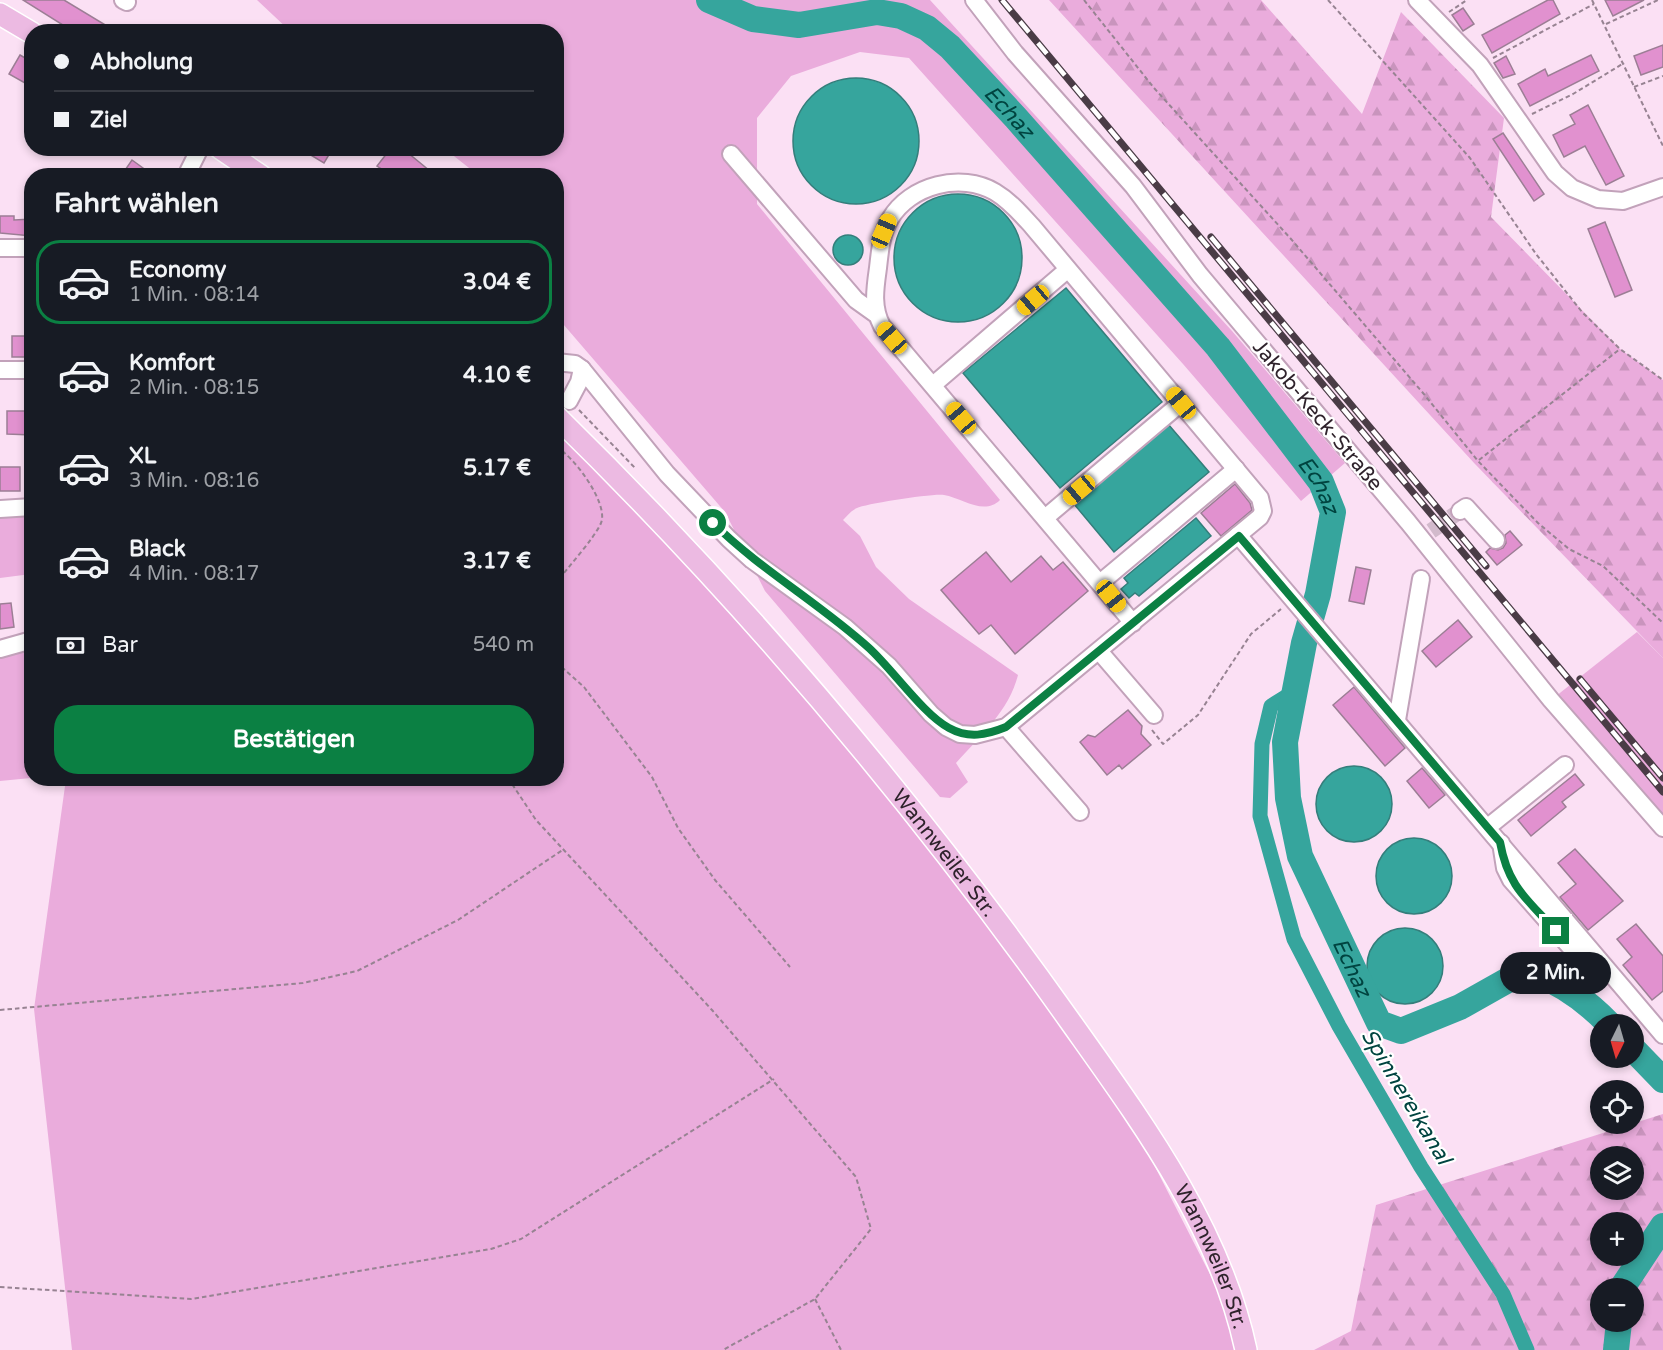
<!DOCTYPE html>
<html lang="de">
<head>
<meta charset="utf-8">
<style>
	body { margin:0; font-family:"Varela Round",sans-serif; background:#242831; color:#f1f3f6; height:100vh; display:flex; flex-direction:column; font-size:22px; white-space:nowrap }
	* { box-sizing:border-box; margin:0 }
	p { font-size:20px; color:#9ea1a6 }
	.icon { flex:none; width:33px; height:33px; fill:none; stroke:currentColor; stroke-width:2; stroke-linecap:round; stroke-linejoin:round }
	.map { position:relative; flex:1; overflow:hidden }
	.sheet { position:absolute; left:24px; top:168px; width:540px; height:618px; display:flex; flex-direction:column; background:#171b24; border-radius:24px; box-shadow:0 3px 9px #0003 }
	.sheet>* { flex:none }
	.banner { position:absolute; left:24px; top:24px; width:540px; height:132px; border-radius:24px; box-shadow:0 3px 9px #0003; display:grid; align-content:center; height:132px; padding:0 30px; background:#171b24 }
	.needle { width:39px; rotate:185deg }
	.controls { position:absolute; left:1590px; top:1014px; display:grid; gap:12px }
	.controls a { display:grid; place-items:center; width:54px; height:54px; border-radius:50%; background:#171b24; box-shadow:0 3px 9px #0003; font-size:30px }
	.end { position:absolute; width:27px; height:27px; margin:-14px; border:8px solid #0b8043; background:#fff; box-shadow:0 0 0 3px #fff }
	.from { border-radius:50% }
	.bubble { position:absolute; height:42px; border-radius:21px; background:#171b24; box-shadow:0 3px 9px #0003; font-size:20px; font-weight:800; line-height:42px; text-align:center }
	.car { position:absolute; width:18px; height:36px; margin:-18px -9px; border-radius:8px; box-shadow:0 0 4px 2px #0007; background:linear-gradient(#f5c518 24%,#345 0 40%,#f5c518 0 76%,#345 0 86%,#f5c518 0) }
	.banner b { display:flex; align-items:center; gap:21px; height:57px; font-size:22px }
	.banner b+b { border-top:2px solid #363941 }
	.banner i { width:15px; height:15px; background:#f1f3f6 }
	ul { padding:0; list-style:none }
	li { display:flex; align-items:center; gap:18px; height:84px; margin:0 12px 9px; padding:0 18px; border:3px solid transparent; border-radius:24px }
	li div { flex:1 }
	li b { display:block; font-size:22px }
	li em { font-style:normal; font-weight:800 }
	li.current { border-color:#0b8043 }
	li>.icon { width:54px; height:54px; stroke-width:1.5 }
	h2 { padding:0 30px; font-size:27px; line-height:72px }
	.pay { display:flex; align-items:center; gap:15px; height:66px; padding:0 30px; font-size:22px }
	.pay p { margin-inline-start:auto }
	.button { display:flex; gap:12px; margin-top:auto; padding:12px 30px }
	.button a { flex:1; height:69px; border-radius:24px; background:#0b8043; color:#fff; font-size:24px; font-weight:800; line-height:69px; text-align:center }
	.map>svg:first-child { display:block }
	.green { fill:#eaacdc }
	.forest { fill:url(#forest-firs); fill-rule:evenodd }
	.water { fill:#36a59d; stroke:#347e7b; stroke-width:1.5 }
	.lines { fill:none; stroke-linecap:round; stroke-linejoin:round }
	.canal { stroke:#36a59d; stroke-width:15 }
	.river { stroke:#36a59d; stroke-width:26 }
	.building { fill:#e191cf; stroke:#9c7e95; stroke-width:1.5 }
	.minor-tunnel { stroke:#d2bacc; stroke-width:16; stroke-dasharray:16 8; stroke-linecap:butt }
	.minor-casing { stroke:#c2a2ba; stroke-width:20 }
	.major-casing { stroke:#fff; stroke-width:24 }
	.path { stroke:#978392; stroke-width:2; stroke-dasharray:4.5 3; stroke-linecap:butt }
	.minor { stroke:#fff; stroke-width:16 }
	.major { stroke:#ecbae2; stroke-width:21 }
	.rail-casing { stroke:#4a3c46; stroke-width:7 }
	.rail { stroke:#fff; stroke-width:4.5; stroke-dasharray:14; stroke-linecap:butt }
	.route { stroke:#0b8043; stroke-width:8 }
	.labels { text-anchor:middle; stroke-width:4.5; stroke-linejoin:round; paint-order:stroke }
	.street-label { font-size:21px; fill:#2f232c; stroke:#fff }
	.water-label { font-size:22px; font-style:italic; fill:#004440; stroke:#fff }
</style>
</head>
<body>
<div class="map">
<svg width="1663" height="1350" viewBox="0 0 1663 1350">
	<defs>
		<pattern id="forest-firs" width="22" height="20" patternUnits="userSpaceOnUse" patternTransform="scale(1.5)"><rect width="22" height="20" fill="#eaacdc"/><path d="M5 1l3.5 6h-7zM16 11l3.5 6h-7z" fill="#c994bd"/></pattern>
	</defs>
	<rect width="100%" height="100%" fill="#fbe0f4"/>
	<g class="green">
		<path d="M257,0h673l302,331 113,132 -44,38 -118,-137 -274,-306 -49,-6 -69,24 -34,42v86l243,296c-16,16 -38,-2 -56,-5 -10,-2 -79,9 -87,13 -5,2 -10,8 -14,12l17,16 16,31 33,32 109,76c-9,36 -38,61 -62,88l12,19 -18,16 -10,-1 -175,-206 -40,-79 -168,-195 -1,-141 -78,-1 -33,-26 111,-1v-116l-266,-1z"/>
		<path d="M557,413l248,273 179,228 141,194 91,178 22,64h-1166l-38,-341 32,-230 490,-1z"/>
		<path d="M31,515v59l-31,4v-61z"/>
		<path d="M1637,632l26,26v170l-112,-128z"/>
		<path d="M31,640v138l-31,3v-132z"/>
	</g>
	<g class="forest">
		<path d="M1049,0h212l101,114 39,-102 103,106 -13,99 129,132 43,31v278l-188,-194z"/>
		<path d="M1663,1114v236h-349l37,-19 25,-126zM1600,1156h34v34h-34zM1600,1222h34v34h-34zM1600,1288h34v34h-34z"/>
	</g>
	<g class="water">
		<circle cx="856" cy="141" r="63"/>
		<circle cx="958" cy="258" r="64"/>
		<circle cx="848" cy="250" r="15"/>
		<path d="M1066,288l96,114 -102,86 -97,-115z"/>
		<path d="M1168,424l41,48 -95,80 -40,-48z"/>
		<path d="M1196,518l15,18 -72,60 -4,-3 -6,5 -8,-9 7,-6 -4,-5z"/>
		<circle cx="1354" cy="804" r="38"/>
		<circle cx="1414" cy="876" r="38"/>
		<circle cx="1405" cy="966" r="38"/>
	</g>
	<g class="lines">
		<path class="canal" d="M1295,691l-24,15 -9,38 -2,72 34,123 45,87 82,141 82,127 24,56"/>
		<g class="river">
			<path id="s1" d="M709,0l44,19 46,6 78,-13 24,4 26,12 23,19 66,71 202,229 103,135 12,30 -15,82 -14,49 -19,99 3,56 12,58 79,167 22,8 59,-24 48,-27 25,-8c30,12 54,29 76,52"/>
			<path d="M1634,1050l29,30"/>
			<path d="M1622,1288l41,-62"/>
			<path d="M1616,1350l3,-28"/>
		</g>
	</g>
	<g class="building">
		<path d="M23,0h41l53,32h-43z"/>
		<path d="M1548,0h5l7,14 -68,39 -10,-18z"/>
		<path d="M1605,0h39l-31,16z"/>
		<path d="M1463,8l11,16 -11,7 -11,-16z"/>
		<path d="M1663,45v22l-22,8 -7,-19z"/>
		<path d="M20,55l12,7v25l-23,-13z"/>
		<path d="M1591,55l8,16 -69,35 -12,-22 27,-15 3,7z"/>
		<path d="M1506,56l9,18 -12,4 -9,-15z"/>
		<path d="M1588,105l36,71 -18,9 -21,-39 -21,11 -11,-22 22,-11 -5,-9z"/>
		<path d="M1503,133l41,61 -10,7 -41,-62z"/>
		<path d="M299,148h34l-9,15z"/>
		<path d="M391,148h11l34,28h-58l5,-6 -6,-4z"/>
		<path d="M132,160l22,16h-33z"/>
		<path d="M0,216h14v4l18,-1v17l-32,-3z"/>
		<path d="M1605,222l27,68 -17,7 -27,-68z"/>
		<path d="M12,336h13l1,21h-14z"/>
		<path d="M7,411h25v24l-25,-1z"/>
		<rect x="0" y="467" width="20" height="24"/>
		<path d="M1235,484l15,19 2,7 -31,26 -20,-23z"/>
		<path d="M1510,531l12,14 -25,20 -11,-13 4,-4 8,2 5,-2 3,-5 -1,-8z"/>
		<path d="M986,552l25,30 30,-26 12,14 10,-8 25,29 -73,63 -24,-29 -12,9 -38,-44z"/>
		<path d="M1356,567l15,3 -7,34 -15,-3z"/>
		<path d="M11,603l3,24 -14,2v-25z"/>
		<path d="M1458,620l14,17 -36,30 -14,-16z"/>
		<path d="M1354,687l51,61 -20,18 -52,-61z"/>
		<path d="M1128,710l14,16 -1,8 10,11 -29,24 -3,-4 -12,10 -27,-33 8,-7 7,2z"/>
		<path d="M1422,768l23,27 -16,13 -22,-27z"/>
		<path d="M1575,774l9,11 -22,17 4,5 -35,29 -13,-16z"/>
		<path d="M1575,849l48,52 -35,29 -28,-33 16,-13 -18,-21z"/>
		<path d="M1636,924l27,32v35l-11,9 -29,-35 9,-8 -15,-18z"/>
	</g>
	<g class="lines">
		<path class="minor-tunnel" d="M1431,531l29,-20"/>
		<g class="minor-casing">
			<g id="minor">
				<path d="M123,0l4,2"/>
				<path d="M974,0l41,53 118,133 67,89 208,247 143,178 112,128"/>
				<path d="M1417,0l63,65 75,108 17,15 26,11 25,2 40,-14"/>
				<path d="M731,154l125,146 21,15"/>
				<path d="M186,176l14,-28"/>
				<path d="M0,248h32"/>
				<path d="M556,362l19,2 7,5 85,105 62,65 23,21 93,67 44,39 42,48 15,13 14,7 15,1 31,-8 254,-210 3,-6 -3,-13 -228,-272c-11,-12 -22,-25 -37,-34 -34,-20 -85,-7 -105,27 -9,15 -10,32 -12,49 -3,21 -6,39 4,58l251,297"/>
				<path d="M0,370h32"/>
				<path d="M933,385l134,-115"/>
				<path d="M569,401l10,-19 3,-13"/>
				<path d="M0,509l32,-2"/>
				<path d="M1460,511l6,-4 30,33"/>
				<path d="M1045,518l136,-115"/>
				<path d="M1238,535l425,500"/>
				<path d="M1100,583l136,-114"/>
				<path d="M0,649l32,-9"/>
				<path d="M1099,651l55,64"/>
				<path d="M1397,720l24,-141"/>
				<path d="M1006,727l74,85"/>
				<path d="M1488,827l77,-62"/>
				<path d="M1501,843l4,25 6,12 60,68 19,2"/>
			</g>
		</g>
		<g class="major-casing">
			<g id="major">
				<path d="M0,14l32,19"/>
				<path d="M220,148l41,28"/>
				<path id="s2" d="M556,416c189,185 361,389 514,605 71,100 150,206 176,329"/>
			</g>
		</g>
		<g class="path">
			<path d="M1084,0l70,88 137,151 132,154 55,68 60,62 31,26 34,17 60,57"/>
			<path d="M1328,0l142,158 66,96 46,58 38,37 43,31"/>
			<path d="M1592,0l71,146"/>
			<path d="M1449,12l18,-12"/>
			<path d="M1606,24l52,-24"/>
			<path d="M1493,58l101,-54"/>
			<path d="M1634,87l29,-11"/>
			<path d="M1532,114l41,-20 51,-31"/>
			<path d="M579,410l57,59"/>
			<path d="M556,447c18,9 53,57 45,76 -7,16 -33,44 -45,60"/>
			<path d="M1479,460l141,-111"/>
			<path d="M556,662l28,25 68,90 26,51 37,52 75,87"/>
			<path d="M1152,730l11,14 35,-29 53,-81 30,-25"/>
			<path d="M508,778l28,42 176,190 144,167 15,52 -56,70 -92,51"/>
			<path d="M0,1010l303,-27 54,-12 101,-51 106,-71"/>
			<path d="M0,1287l191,12 300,-50 30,-10 253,-160"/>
			<path d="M815,1299l26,51"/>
		</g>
		<use href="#minor" class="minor"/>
		<use href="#major" class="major"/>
		<g class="rail-casing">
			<g id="rail">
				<path d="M1002,0l661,792"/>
				<path d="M1211,237l275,329"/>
				<path d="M1580,679l83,99"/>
			</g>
		</g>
		<use href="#rail" class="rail"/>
	</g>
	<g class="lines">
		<path class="route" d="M713,523c48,47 106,80 156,125 24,22 55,67 80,80 20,11 37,7 57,-1l233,-191 261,306c8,45 27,57 56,89"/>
	</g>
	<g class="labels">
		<g class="street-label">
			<text transform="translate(1318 415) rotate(50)" y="7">Jakob-Keck-Straße</text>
			<text dy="7" stroke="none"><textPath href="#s2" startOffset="585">Wannweiler Str.</textPath></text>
			<text dy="7" stroke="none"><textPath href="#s2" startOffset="1071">Wannweiler Str.</textPath></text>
		</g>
		<g class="water-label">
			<text dy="8" stroke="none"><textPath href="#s1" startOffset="344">Echaz</textPath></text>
			<text dy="8" stroke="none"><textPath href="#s1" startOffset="830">Echaz</textPath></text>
			<text dy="8" stroke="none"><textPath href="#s1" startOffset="1334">Echaz</textPath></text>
			<text transform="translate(1407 1096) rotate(59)" y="8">Spinnereikanal</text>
		</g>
	</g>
</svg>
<div class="controls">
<a><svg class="needle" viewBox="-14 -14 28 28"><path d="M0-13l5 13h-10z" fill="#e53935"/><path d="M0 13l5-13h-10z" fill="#9ea1a6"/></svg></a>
<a><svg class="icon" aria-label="locate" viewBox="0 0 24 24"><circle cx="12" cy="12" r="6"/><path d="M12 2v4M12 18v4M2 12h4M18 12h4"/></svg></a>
<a><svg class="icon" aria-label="layers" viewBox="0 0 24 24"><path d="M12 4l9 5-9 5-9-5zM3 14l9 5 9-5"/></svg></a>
<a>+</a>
<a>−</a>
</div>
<i class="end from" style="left:713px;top:523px"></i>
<i class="end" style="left:1556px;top:931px"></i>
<div class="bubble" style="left:1500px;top:952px;width:111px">2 Min.</div>
<i class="car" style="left:884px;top:231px;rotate:23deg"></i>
<i class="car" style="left:1033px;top:300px;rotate:230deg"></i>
<i class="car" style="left:892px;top:338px;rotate:319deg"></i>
<i class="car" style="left:1181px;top:403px;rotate:320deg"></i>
<i class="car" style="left:961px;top:418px;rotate:320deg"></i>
<i class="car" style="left:1079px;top:490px;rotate:230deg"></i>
<i class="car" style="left:1111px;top:596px;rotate:141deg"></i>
<div class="banner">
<b><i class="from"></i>Abholung</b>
<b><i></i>Ziel</b>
</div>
<section class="sheet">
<h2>Fahrt wählen</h2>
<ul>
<li class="current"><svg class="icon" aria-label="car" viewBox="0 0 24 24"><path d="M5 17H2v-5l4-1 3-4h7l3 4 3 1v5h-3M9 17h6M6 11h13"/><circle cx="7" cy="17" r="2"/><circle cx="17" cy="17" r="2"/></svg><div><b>Economy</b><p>1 Min. · 08:14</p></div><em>3.04 €</em></li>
<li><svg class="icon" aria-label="car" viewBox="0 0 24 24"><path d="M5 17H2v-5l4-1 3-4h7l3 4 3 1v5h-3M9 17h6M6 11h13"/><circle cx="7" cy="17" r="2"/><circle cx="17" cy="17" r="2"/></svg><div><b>Komfort</b><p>2 Min. · 08:15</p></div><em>4.10 €</em></li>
<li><svg class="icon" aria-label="car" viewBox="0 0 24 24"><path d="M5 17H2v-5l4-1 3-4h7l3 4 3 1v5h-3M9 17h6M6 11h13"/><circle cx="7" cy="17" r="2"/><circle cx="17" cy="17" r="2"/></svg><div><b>XL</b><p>3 Min. · 08:16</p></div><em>5.17 €</em></li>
<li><svg class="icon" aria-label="car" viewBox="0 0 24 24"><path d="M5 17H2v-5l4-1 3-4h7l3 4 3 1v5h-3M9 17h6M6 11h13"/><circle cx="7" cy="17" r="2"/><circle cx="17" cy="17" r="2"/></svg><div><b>Black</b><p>4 Min. · 08:17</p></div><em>3.17 €</em></li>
</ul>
<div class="pay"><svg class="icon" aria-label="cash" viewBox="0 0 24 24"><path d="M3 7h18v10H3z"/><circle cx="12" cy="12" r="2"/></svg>Bar<p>540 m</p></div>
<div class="button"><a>Bestätigen</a></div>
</section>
</div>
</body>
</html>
